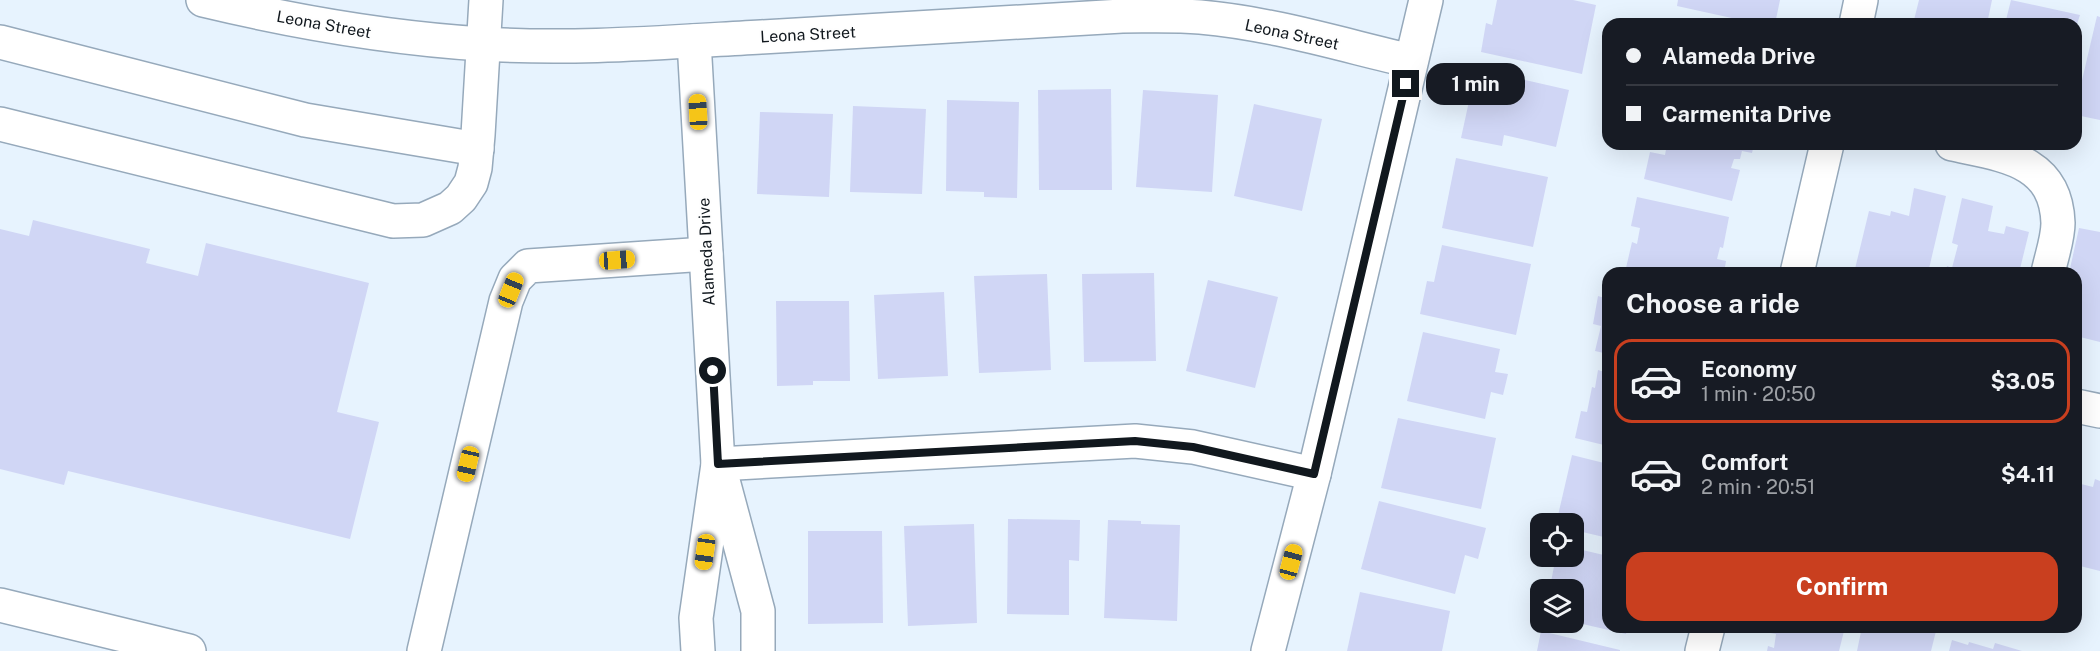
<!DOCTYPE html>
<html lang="en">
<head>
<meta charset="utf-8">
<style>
	body { margin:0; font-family:"Public Sans",sans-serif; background:#20242c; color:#f1f3f6; height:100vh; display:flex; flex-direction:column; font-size:22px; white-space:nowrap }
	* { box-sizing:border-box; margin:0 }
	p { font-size:20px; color:#9ea1a6 }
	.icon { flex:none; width:33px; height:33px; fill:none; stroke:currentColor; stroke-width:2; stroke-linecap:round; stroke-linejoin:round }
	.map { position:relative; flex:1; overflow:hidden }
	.side { position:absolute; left:1602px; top:267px; width:480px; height:366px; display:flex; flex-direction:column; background:#171b24; border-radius:18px; box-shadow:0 6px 24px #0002 }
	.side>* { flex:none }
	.hud { position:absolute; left:1602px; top:18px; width:480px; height:132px; border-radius:18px; box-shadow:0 6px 24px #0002; display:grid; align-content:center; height:132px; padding:0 24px; background:#171b24 }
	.tools { position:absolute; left:1530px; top:513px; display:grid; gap:12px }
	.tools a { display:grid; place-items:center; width:54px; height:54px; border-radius:12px; background:#171b24; box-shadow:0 6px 24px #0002; font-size:30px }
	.end { position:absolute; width:27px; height:27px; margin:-14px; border:8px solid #11181e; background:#fff; box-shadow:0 0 0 3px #fff }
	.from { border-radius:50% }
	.bubble { position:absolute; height:42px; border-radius:18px; background:#171b24; box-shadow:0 6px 24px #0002; font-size:20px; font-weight:700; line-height:42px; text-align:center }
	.car { position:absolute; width:18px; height:36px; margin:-18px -9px; border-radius:8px; box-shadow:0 0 4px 2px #0007; background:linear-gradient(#f5c518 24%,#345 0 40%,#f5c518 0 76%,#345 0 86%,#f5c518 0) }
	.hud b { display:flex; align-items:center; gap:21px; height:57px; font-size:22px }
	.hud b+b { border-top:2px solid #363941 }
	.hud i { width:15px; height:15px; background:#f1f3f6 }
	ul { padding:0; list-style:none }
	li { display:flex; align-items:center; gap:18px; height:84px; margin:0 12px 9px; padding:0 12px; border:3px solid transparent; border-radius:18px }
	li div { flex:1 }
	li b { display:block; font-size:22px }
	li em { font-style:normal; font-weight:700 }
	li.current { border-color:#c93f1f }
	li>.icon { width:54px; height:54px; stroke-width:1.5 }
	h2 { padding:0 24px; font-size:27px; line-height:72px }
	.action { display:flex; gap:12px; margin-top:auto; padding:12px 24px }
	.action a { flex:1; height:69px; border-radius:18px; background:#c93f1f; color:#fff; font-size:24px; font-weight:700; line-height:69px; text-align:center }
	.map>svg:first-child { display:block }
	.building { fill:#d0d6f5 }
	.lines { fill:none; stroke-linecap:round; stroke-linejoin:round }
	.minor-casing { stroke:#96a9bb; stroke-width:36 }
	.minor { stroke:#fff; stroke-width:33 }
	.route { stroke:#11181e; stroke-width:8 }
	.labels { text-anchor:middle; stroke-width:4.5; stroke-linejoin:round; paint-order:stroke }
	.street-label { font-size:16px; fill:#11181e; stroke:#fefefe }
</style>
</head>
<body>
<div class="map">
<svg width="2100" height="651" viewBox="0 0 2100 651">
	<rect width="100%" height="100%" fill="#e7f3fe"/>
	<g class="building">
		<path d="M1497,0h76l23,5 -14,69 -101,-22 5,-29 6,2z"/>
		<path d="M1678,0h102l-5,24h-16l-82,-18z"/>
		<path d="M1919,0h73l-5,24h-74z"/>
		<path d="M2011,0l69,15 -3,9h-72z"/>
		<path d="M2097,16l3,1v103l-24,-5v-9z"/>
		<path d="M1476,69l93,21 -13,57 -52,-12 -2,11 -41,-8z"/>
		<path d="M1111,89l1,101h-73l-1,-100z"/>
		<path d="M1143,90l75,5 -6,97 -76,-5z"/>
		<path d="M947,100l72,2 -2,96 -33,-1v-5l-38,-1z"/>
		<path d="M1254,104l68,15 -20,92 -68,-15z"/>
		<path d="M853,106l73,3 -4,85 -72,-2z"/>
		<path d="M760,112l73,2 -4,83 -72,-3z"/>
		<path d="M1667,144h87l-2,9 -10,-2 -2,8h-6l-3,9 9,2 -8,31 -88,-22 6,-27 15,3z"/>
		<path d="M1456,158l92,19 -15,70 -91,-19z"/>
		<path d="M1914,188l32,8 -18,77h-74l15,-62 21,5 1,-5 18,5z"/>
		<path d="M1637,197l92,20 -6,31 -3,-1 -3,12 9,2 -2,12h-77l-21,-5 6,-26 5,2 3,-16 -9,-2z"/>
		<path d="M1962,198l31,8 -5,25 16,3 2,-8 23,6 -10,41h-74l2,-7 5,2 6,-23 -6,-2z"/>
		<path d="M33,220l117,29 -4,14 52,13 8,-33 163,40 -32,129 42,10 -29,117 -282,-68 -4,14 -64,-16v-240l29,7z"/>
		<path d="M2079,228l21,4v110l-24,-6v-63h-7z"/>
		<path d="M1442,245l89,19 -15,71 -96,-21 7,-33 7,1z"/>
		<path d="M1154,273l2,88 -72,1 -2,-88z"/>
		<path d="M1047,274l4,96 -72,3 -5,-97z"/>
		<path d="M1208,280l70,17 -23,91 -69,-17z"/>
		<path d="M944,292l4,84 -70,3 -4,-84z"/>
		<path d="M1598,296l10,3v55l-13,-3 6,-25 -8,-2z"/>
		<path d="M776,301h73l1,80h-37v4l-36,1z"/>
		<path d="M1423,332l77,17 -5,23 13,2 -5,21 -12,-3 -6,27 -78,-18z"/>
		<path d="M1598,370l10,3v73l-33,-8 6,-27 6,1 5,-25 3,1z"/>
		<path d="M1398,418l98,20 -15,71 -100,-21z"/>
		<path d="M1572,455l36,9v74l-34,-8v-6h-18z"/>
		<path d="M2095,479l5,2v90l-24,-6v-61l5,-20 12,3z"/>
		<path d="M1379,501l107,27 -8,31 -13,-4 -10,39 -94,-25z"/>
		<path d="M1008,519l72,1 -1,41 -10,-1v55l-62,-1z"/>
		<path d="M1108,520l33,1v3l39,1 -3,96 -73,-3z"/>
		<path d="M974,524l3,99 -69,3 -4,-100z"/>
		<path d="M808,531h74l1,92 -75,1z"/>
		<path d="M1574,548l34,8v71h19l-1,7 -52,-12v-32h-30l1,-5 5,2 6,-31h18z"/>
		<path d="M1360,592l90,19 -8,40h-95z"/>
		<path d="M1772,627h73l-6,24h-72l1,-5 6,2 2,-14 -6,-1z"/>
		<path d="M1862,627h59l15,4 -5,20h-74z"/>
		<path d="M1541,631l79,19v1h-83z"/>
		<path d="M1952,640l16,5 1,-3 24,7 2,-6 27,8h-73z"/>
	</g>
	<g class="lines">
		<g class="minor-casing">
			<g id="minor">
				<path d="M203,0c92,22 185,38 280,44 92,6 185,-2 278,-7 120,-7 241,-14 361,-21 26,0 52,-1 78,1 71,6 142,28 211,44"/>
				<path d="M1856,24l5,-24"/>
				<path d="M694,41l24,423 -22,154 2,33"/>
				<path d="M0,42l305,78 172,29"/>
				<path d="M0,124l393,97 30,-1 27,-12 11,-10 10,-15 4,-15 3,-33 8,-135"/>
				<path d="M1952,144c50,11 104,15 106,79 0,16 -7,35 -10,50"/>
				<path d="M1797,273l30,-129"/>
				<path d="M2076,406l24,5"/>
				<path d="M718,464l417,-23 58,6 121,27"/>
				<path d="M722,477l36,134v40"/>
				<path d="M0,605l189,46"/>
				<path d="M424,651l82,-350 9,-22 13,-13 178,-12"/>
				<path d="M1268,651l46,-177 112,-474"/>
				<path d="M1702,651l6,-24"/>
			</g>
		</g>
		<use href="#minor" class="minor"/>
	</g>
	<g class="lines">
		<path class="route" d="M713,371l5,93 417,-23 58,6 121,27 92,-390"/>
	</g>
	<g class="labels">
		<g class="street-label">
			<text transform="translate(324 24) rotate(10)" y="6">Leona Street</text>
			<text transform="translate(808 34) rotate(-3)" y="6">Leona Street</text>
			<text transform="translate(1292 34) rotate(12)" y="6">Leona Street</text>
			<text transform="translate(706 252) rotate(-93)" y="6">Alameda Drive</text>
		</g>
	</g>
</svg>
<div class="tools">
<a><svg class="icon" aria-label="locate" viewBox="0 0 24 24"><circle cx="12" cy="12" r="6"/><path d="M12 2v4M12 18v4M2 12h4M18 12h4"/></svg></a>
<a><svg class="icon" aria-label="layers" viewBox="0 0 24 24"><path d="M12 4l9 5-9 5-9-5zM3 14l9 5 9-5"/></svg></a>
</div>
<i class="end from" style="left:713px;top:371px"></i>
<i class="end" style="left:1406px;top:84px"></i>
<div class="bubble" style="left:1426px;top:63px;width:99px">1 min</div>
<i class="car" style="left:698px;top:112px;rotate:357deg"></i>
<i class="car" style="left:617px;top:260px;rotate:86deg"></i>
<i class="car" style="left:511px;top:290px;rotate:22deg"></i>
<i class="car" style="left:468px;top:464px;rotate:193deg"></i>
<i class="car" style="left:705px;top:552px;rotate:188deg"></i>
<i class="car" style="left:1291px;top:562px;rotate:15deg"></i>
<div class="hud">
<b><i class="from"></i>Alameda Drive</b>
<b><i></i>Carmenita Drive</b>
</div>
<section class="side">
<h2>Choose a ride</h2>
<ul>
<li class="current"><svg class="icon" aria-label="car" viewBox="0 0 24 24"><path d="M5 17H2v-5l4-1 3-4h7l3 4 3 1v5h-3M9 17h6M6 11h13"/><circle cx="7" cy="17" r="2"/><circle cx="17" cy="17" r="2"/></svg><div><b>Economy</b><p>1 min · 20:50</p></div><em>$3.05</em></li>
<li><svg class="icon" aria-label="car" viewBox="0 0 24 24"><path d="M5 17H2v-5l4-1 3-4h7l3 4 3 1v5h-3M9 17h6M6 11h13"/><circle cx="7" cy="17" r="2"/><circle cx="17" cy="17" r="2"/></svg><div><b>Comfort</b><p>2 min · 20:51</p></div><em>$4.11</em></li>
</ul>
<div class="action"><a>Confirm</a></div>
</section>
</div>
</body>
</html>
